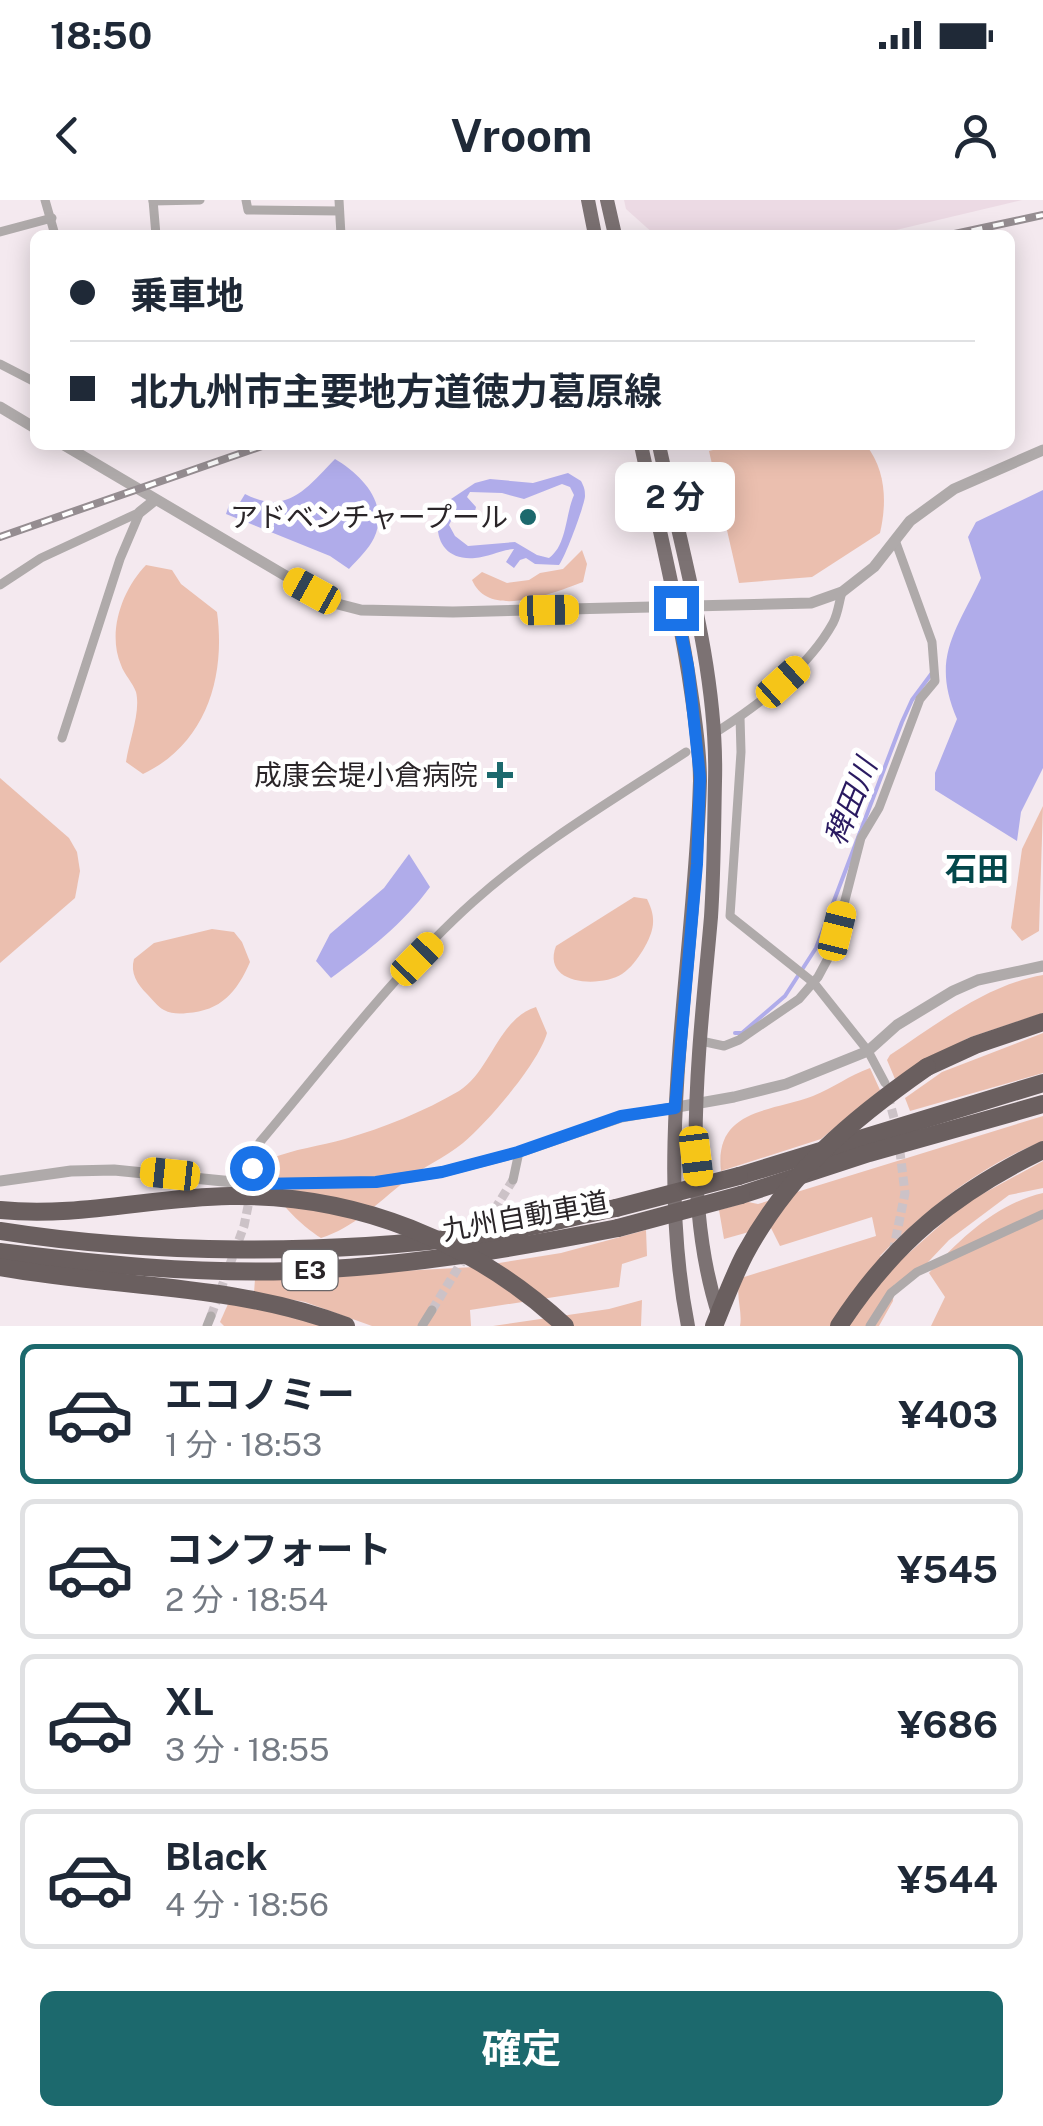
<!DOCTYPE html>
<html lang="ja">
<head>
<meta charset="utf-8">
<style>
	body { margin:0; font-family:"Public Sans","Noto Sans JP",sans-serif; background:#f6f6f7; color:#1f2937; height:100vh; display:flex; flex-direction:column; font-size:38px; white-space:nowrap }
	* { box-sizing:border-box; margin:0 }
	p { font-size:32px; color:#747a83 }
	.icon { flex:none; width:55px; height:55px; fill:none; stroke:currentColor; stroke-width:2; stroke-linecap:round; stroke-linejoin:round }
	.map { position:relative; height:1126px; overflow:hidden }
	.details { display:flex; flex-direction:column; background:#fff; flex:1 }
	.details>* { flex:none }
	.guide { position:absolute; left:30px; top:30px; width:985px; height:220px; border-radius:15px; box-shadow:0 5px 25px #0003; display:grid; align-content:center; height:220px; padding:0 40px; background:#fff }
	.end { position:absolute; width:45px; height:45px; margin:-22px; border:12px solid #1a73e8; background:#fff; box-shadow:0 0 0 5px #fff }
	.from { border-radius:50% }
	.bubble { position:absolute; height:70px; border-radius:15px; background:#fff; box-shadow:0 5px 25px #0003; font-size:32px; font-weight:700; line-height:70px; text-align:center }
	.car { position:absolute; width:30px; height:60px; margin:-30px -15px; border-radius:12px; box-shadow:0 0 8px 2px #0007; background:linear-gradient(#f5c518 24%,#345 0 40%,#f5c518 0 76%,#345 0 86%,#f5c518 0) }
	.guide b { display:flex; align-items:center; gap:35px; height:95px; font-size:38px }
	.guide b+b { border-top:2px solid #e0e1e3 }
	.guide i { width:25px; height:25px; background:#1f2937 }
	ul { padding:18px 0 0; list-style:none }
	li { display:flex; align-items:center; gap:30px; height:140px; margin:0 20px 15px; padding:0 20px; border:5px solid #e0e1e3; border-radius:15px }
	li div { flex:1 }
	li b { display:block; font-size:38px }
	li em { font-style:normal; font-weight:700 }
	li.current { border-color:#1c696d }
	li>.icon { width:90px; height:90px; stroke-width:1.5 }
	.action { display:flex; gap:20px; margin-top:auto; padding:20px 40px }
	.action a { flex:1; height:115px; border-radius:15px; background:#1c696d; color:#fff; font-size:40px; font-weight:700; line-height:115px; text-align:center }
	.status { display:flex; justify-content:space-between; align-items:center; height:70px; padding:0 50px; background:#fff; direction:ltr }
	.status svg { height:28px; fill:currentColor }
	header { display:flex; justify-content:space-between; align-items:center; height:130px; padding:0 40px; background:#fff; font-size:45px; font-weight:700 }
	.map>svg:first-child { display:block }
	.built { fill:#ecdae4 }
	.green { fill:#ebbfaf }
	.water { fill:#b0acea; fill-rule:evenodd }
	.lines { fill:none; stroke-linecap:round; stroke-linejoin:round }
	.stream { stroke:#b0acea; stroke-width:4 }
	.minor-tunnel { stroke:#ccc2c7; stroke-width:9; stroke-dasharray:9 4.5; stroke-linecap:butt }
	.minor { stroke:#afaaaa; stroke-width:9 }
	.tertiary { stroke:#afaaaa; stroke-width:11 }
	.primary { stroke:#7c7273; stroke-width:14 }
	.motorway { stroke:#6a5f5f; stroke-width:18 }
	.rail-casing { stroke:#958d91; stroke-width:8 }
	.rail { stroke:#fff; stroke-width:4; stroke-dasharray:11; stroke-linecap:butt }
	.motorway-bridge { stroke:#6a5f5f; stroke-width:18 }
	.route { stroke:#1a73e8; stroke-width:12 }
	.poi-dot { fill:#1c696d; stroke:#fff; stroke-width:4 }
	.labels { text-anchor:middle; stroke-width:10; stroke-linejoin:round; paint-order:stroke }
	.shield { fill:#fff; stroke:#6a6668; stroke-width:2.5 }
	.shield-label { font-size:25px; font-weight:bold; fill:#2a2528 }
	.poi-label { font-size:28px; fill:#2a2528; stroke:#fff; text-anchor:end }
	.street-label { font-size:28px; fill:#2a2528; stroke:#fff }
	.water-label { font-size:30px; font-style:italic; fill:#2a1a61; stroke:#fff }
	.quarter-label { font-size:32px; font-weight:bold; fill:#03474a; stroke:#fff }
</style>
</head>
<body>
<div class="status"><b>18:50</b><svg viewBox="0 0 49 12"><path d="M0 12V9h3v3zM5 12V6h3v6zM10 12V3h3v9zM15 12V0h3v12zM26 1h20v11H26zM47 4h2v5h-2z"/></svg></div>
<header><svg class="icon" aria-label="back" viewBox="0 0 24 24"><path d="M15 5l-7 7 7 7"/></svg>Vroom<svg class="icon" aria-label="person" viewBox="0 0 24 24"><circle cx="12" cy="8" r="4"/><path d="M4 21q1-7 8-7t8 7"/></svg></header>
<div class="map">
<svg width="1043" height="1126" viewBox="0 0 1043 1126">
	<rect width="100%" height="100%" fill="#f4e9ef"/>
	<path class="built" d="M624,0h398l-147,35h-220l-29,-26z"/>
	<g class="green">
		<path d="M733,245h133c20,25 21,58 14,88l-68,44 -73,6 -30,-132z"/>
		<path d="M582,350l5,14 -4,18c-30,11 -94,38 -111,-2l10,-8 25,11 22,-3 11,-7 23,-4z"/>
		<path d="M146,365l26,5 9,14 36,28c9,65 -11,132 -74,162l-17,-12c3,-21 15,-50 10,-70 -3,-9 -12,-18 -15,-27 -14,-33 1,-75 25,-100z"/>
		<path d="M0,578l69,60 8,14 3,19 -5,27 -75,65z"/>
		<path d="M1043,606l-4,125 -17,10 -11,-13 11,-79z"/>
		<path d="M634,697l13,2c10,20 7,32 -4,51 -5,8 -12,18 -21,24 -22,14 -81,11 -66,-28z"/>
		<path d="M212,729l22,3 8,10 8,20c-13,30 -29,49 -63,51 -7,1 -16,1 -23,-3 -6,-3 -12,-11 -17,-16 -10,-10 -17,-21 -13,-35l20,-16z"/>
		<path d="M1043,775v38l-75,25 -73,41 -8,-19 3,-5c47,-31 96,-70 153,-80z"/>
		<path d="M536,807l11,26c-9,31 -59,89 -84,110 -18,15 -41,24 -59,39 -26,21 -51,46 -83,56 -21,-13 -65,-53 -51,-79 24,-10 50,-13 75,-20 38,-11 80,-28 114,-48 32,-20 39,-72 77,-84z"/>
		<path d="M1043,833v40l-133,38 -5,-13 37,-26z"/>
		<path d="M870,868l10,22 -59,49 -100,32c-7,-62 49,-59 92,-75 20,-8 37,-21 57,-28z"/>
		<path d="M1043,916v25c-63,25 -115,67 -163,115l12,12 72,-64 79,-43v27l-34,7 -60,45 -36,38 -11,1 -8,6 -1,16 -14,25h-139c3,-16 -6,-33 1,-48l135,-42 -4,-19 -92,29 -10,-20 -46,13 -5,-29 29,-8 10,2z"/>
		<path d="M1043,993v133h-112l14,-29 -16,-24c32,-35 67,-69 114,-80z"/>
		<path d="M646,1030l1,26 -25,8 -3,23 -149,23 1,16h-99l-67,-24 -51,-9 1,-14 219,-12 87,-14z"/>
		<path d="M642,1100l-1,26h-148l116,-17z"/>
		<path d="M228,1104l56,8 50,14h-110l-4,-4z"/>
	</g>
	<g class="water">
		<path d="M335,259c27,16 55,45 39,79 -5,11 -17,22 -25,31l-19,-13 -104,-42 3,-9 8,2 8,-13c42,22 62,-6 90,-35z"/>
		<path d="M568,273l13,8c3,6 4,8 4,15 0,8 -20,62 -26,69l-24,-1 -9,-6 -6,2 -6,8 -8,-6 8,-13c-13,1 -26,8 -39,9 -34,3 -44,-25 -33,-53l33,-22 15,-4 43,4zM562,284l8,3 4,8c-9,21 -7,50 -25,63l-12,-3 -22,-13 -47,4 -13,-10 -6,-11 5,-10 19,5 3,-13 -9,-10 3,-5 32,1 22,6z"/>
		<path d="M1043,290v278l-22,44 -4,29 -82,-51v-17l22,-54c-26,-61 -2,-86 24,-141l-13,-41 8,-15z"/>
		<path d="M409,654l21,33c-27,37 -62,64 -99,91l-15,-17 14,-27 54,-46z"/>
	</g>
	<g class="lines">
		<path class="stream" d="M735,833h7l43,-37 31,-48 86,-226 10,-22 20,-27"/>
		<g class="minor-tunnel">
			<path d="M888,896l9,33"/>
			<path d="M480,1033l33,-53"/>
			<path d="M893,1052l12,-59 -6,-49"/>
			<path d="M432,1110l34,-55"/>
			<path d="M211,1116l33,-90 6,-30"/>
		</g>
		<g class="minor">
			<path d="M45,0l10,35"/>
			<path d="M153,0l3,35"/>
			<path d="M246,0l2,10 91,1"/>
			<path d="M339,0l2,35"/>
			<path d="M153,1l47,-1"/>
			<path d="M0,32l52,-14"/>
			<path d="M0,164l35,18"/>
			<path d="M0,385l41,-27 97,-45"/>
			<path d="M740,517l1,35 -11,164 84,67 54,68 17,32"/>
			<path d="M718,531c43,-28 90,-63 115,-108 5,-9 6,-21 9,-31"/>
			<path d="M62,538l58,-179 20,-47"/>
			<path d="M701,841l23,5 15,-6 60,-41 19,-22 14,-26 29,-113 18,-30 41,-109 15,-18 -3,-39 -37,-102"/>
			<path d="M513,980l6,-28"/>
			<path d="M253,984v-32l7,-10c66,-78 138,-173 213,-240 66,-59 140,-102 213,-150"/>
			<path d="M207,1126l4,-10"/>
			<path d="M422,1126l10,-16"/>
			<path d="M870,1126l21,-33 26,-21 126,-58"/>
		</g>
		<g class="tertiary">
			<path d="M0,207l35,21"/>
			<path d="M64,245l266,157 31,8 92,2 358,-9 31,-11 32,-25 36,-46 44,-32 89,-39"/>
			<path d="M140,312l15,-12"/>
			<path d="M0,981l71,-10 43,-1 139,14 123,-2 66,-10 77,-20 102,-35 113,-20 52,-13 82,-33 29,-26 56,-34 25,-11 65,-14"/>
		</g>
		<g class="primary">
			<path d="M588,0l7,35"/>
			<path d="M607,0l8,35"/>
			<path d="M641,245c18,84 39,168 51,253 4,27 8,56 8,83 -5,178 -47,369 -12,545"/>
			<path d="M659,245c23,108 59,226 56,336 -1,45 -1,91 -4,136 -11,126 -32,277 8,399"/>
		</g>
		<g class="motorway">
			<path d="M927,867l48,-22 68,-23"/>
			<path d="M739,976l304,-93"/>
			<path d="M741,995l128,-42 174,-49"/>
			<path d="M0,1031c151,24 329,24 481,4 45,-6 90,-18 135,-27"/>
			<path d="M0,1052c97,12 193,22 291,19 111,-4 219,-22 327,-43"/>
			<path d="M0,1067c115,21 236,16 346,59"/>
			<path d="M839,1126c54,-83 115,-133 204,-176"/>
		</g>
		<g class="rail-casing">
			<g id="rail">
				<path d="M950,35l93,-20"/>
				<path d="M0,337l265,-92"/>
			</g>
		</g>
		<use href="#rail" class="rail"/>
		<g class="motorway-bridge">
			<path d="M616,1008l123,-32"/>
			<path d="M0,1010c77,8 153,-13 230,-14 126,-2 243,45 335,130"/>
			<path d="M618,1028l123,-33"/>
			<path d="M714,1126c10,-24 19,-49 31,-72 45,-83 106,-134 182,-187"/>
		</g>
	</g>
	<g class="lines">
		<path class="route" d="M252,968l1,16 123,-2 66,-10 76,-20 103,-36 54,-8 22,-244 3,-87 -12,-111 -12,-58"/>
	</g>
	<g class="poi-dot">
		<circle cx="528" cy="317" r="10"/>
		<path d="M495 560h10v10h10v10h-10v10h-10v-10h-10v-10h10z"/>
	</g>
	<g class="labels">
		<rect class="shield" x="282.5" y="1050" width="55" height="40" rx="8"/>
		<g class="shield-label">
			<text x="310" y="1079">E3</text>
		</g>
		<g class="poi-label">
			<text x="508" y="327">アドベンチャープール</text>
			<text x="478" y="585">成康会堤小倉病院</text>
		</g>
		<g class="street-label">
			<text transform="translate(525 1016) rotate(-10)" y="10">九州自動車道</text>
		</g>
		<g class="water-label">
			<text transform="translate(851 602) rotate(-68)" y="10">稗田川</text>
		</g>
		<g class="quarter-label">
			<text x="977" y="680">石田</text>
		</g>
	</g>
</svg>
<i class="end from" style="left:252px;top:968px"></i>
<i class="end" style="left:676px;top:408px"></i>
<div class="bubble" style="left:615px;top:262px;width:120px">2 分</div>
<i class="car" style="left:312px;top:391px;rotate:299deg"></i>
<i class="car" style="left:549px;top:410px;rotate:89deg"></i>
<i class="car" style="left:783px;top:482px;rotate:48deg"></i>
<i class="car" style="left:837px;top:731px;rotate:14deg"></i>
<i class="car" style="left:417px;top:759px;rotate:44deg"></i>
<i class="car" style="left:696px;top:956px;rotate:173deg"></i>
<i class="car" style="left:170px;top:974px;rotate:276deg"></i>
<div class="guide">
<b><i class="from"></i>乗車地</b>
<b><i></i>北九州市主要地方道徳力葛原線</b>
</div>
</div>
<section class="details">
<ul>
<li class="current"><svg class="icon" aria-label="car" viewBox="0 0 24 24"><path d="M5 17H2v-5l4-1 3-4h7l3 4 3 1v5h-3M9 17h6M6 11h13"/><circle cx="7" cy="17" r="2"/><circle cx="17" cy="17" r="2"/></svg><div><b>エコノミー</b><p>1 分 · 18:53</p></div><em>¥403</em></li>
<li><svg class="icon" aria-label="car" viewBox="0 0 24 24"><path d="M5 17H2v-5l4-1 3-4h7l3 4 3 1v5h-3M9 17h6M6 11h13"/><circle cx="7" cy="17" r="2"/><circle cx="17" cy="17" r="2"/></svg><div><b>コンフォート</b><p>2 分 · 18:54</p></div><em>¥545</em></li>
<li><svg class="icon" aria-label="car" viewBox="0 0 24 24"><path d="M5 17H2v-5l4-1 3-4h7l3 4 3 1v5h-3M9 17h6M6 11h13"/><circle cx="7" cy="17" r="2"/><circle cx="17" cy="17" r="2"/></svg><div><b>XL</b><p>3 分 · 18:55</p></div><em>¥686</em></li>
<li><svg class="icon" aria-label="car" viewBox="0 0 24 24"><path d="M5 17H2v-5l4-1 3-4h7l3 4 3 1v5h-3M9 17h6M6 11h13"/><circle cx="7" cy="17" r="2"/><circle cx="17" cy="17" r="2"/></svg><div><b>Black</b><p>4 分 · 18:56</p></div><em>¥544</em></li>
</ul>
<div class="action"><a>確定</a></div>
</section>
</body>
</html>
